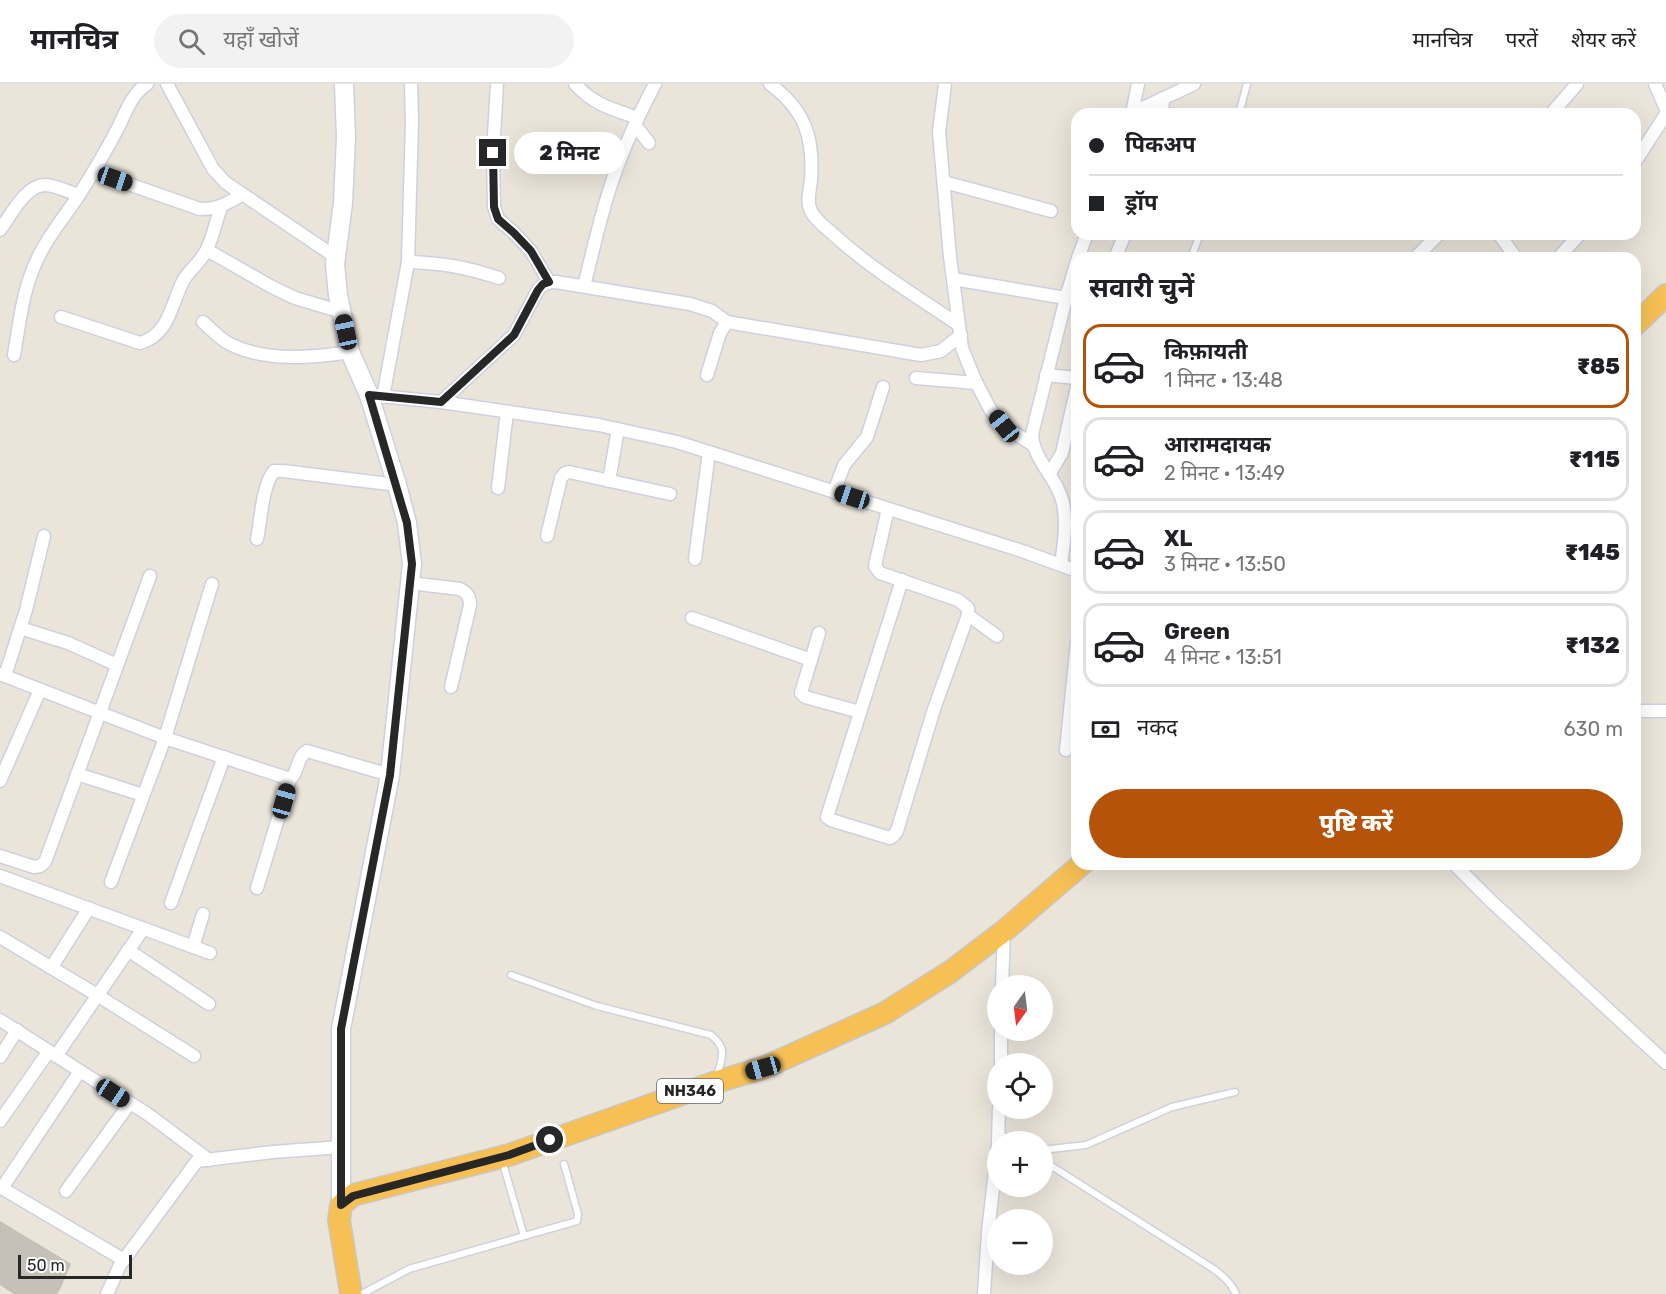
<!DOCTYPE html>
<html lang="hi">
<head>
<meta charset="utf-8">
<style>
	body { margin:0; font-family:Rubik,"Noto Sans Devanagari",sans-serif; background:#f2f2f2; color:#202124; height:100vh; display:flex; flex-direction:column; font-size:22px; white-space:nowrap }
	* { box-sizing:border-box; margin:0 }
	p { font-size:20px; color:#757577 }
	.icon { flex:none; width:33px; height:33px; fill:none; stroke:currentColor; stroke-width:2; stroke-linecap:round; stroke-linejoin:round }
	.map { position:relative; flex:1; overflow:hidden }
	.side { position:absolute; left:1071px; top:168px; width:570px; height:618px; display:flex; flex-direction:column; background:#fff; border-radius:18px; box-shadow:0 6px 24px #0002 }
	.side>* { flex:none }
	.guide { position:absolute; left:1071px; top:24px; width:570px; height:132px; border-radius:18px; box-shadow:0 6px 24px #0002; display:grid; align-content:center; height:132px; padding:0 18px; background:#fff }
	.needle { width:39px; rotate:194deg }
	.controls { position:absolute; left:987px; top:891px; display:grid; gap:12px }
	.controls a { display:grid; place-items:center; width:66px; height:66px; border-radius:50%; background:#fff; box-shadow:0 6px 24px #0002; font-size:30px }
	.scale { position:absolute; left:18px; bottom:15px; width:114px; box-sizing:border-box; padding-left:6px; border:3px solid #272727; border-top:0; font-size:16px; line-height:21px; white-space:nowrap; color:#272727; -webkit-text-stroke:4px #fff; paint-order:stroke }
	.end { position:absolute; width:27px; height:27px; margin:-14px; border:8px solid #272727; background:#fff; box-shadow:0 0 0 3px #fff }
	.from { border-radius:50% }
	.bubble { position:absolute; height:42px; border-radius:21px; background:#fff; box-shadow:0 6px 24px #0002; font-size:20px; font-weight:800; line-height:42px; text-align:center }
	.car { position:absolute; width:18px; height:36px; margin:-18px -9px; border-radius:8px; box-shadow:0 0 4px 2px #0007; background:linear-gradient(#222 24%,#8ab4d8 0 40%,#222 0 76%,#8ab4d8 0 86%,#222 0) }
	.guide b { display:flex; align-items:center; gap:21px; height:57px; font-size:22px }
	.guide b+b { border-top:2px solid #e0e0e0 }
	.guide i { width:15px; height:15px; background:#202124 }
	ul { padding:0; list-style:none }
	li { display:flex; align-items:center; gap:18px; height:84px; margin:0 12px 9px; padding:0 6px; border:3px solid #e0e0e0; border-radius:18px }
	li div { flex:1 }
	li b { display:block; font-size:22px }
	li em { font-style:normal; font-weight:800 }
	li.on { border-color:#b45309 }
	li>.icon { width:54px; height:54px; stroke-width:1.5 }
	h2 { padding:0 18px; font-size:27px; line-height:72px }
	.pay { display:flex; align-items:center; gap:15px; height:66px; padding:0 18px; font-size:22px }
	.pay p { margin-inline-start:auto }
	.action { display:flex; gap:12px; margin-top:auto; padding:12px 18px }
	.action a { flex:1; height:69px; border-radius:36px; background:#b45309; color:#fff; font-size:24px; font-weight:800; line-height:69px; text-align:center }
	header { display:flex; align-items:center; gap:36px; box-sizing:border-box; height:84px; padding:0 30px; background:#fff; border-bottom:2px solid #e0e0e0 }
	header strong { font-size:28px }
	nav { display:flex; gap:33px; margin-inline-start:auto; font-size:21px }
	.search { width:420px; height:54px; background:#f2f2f2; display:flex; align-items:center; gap:15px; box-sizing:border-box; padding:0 21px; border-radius:33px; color:#757577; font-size:22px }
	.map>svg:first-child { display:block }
	.building { fill:#c5c1b8; stroke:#c5c0b3; stroke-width:1.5 }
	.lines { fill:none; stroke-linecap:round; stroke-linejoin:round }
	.service-casing { stroke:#ced0e1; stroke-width:9 }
	.minor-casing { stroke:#ced0e1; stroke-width:15 }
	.secondary-casing { stroke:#ced0e1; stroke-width:21 }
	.trunk-casing { stroke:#c7c7c7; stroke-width:24 }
	.service { stroke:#fff; stroke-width:6 }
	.minor { stroke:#fff; stroke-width:12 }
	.secondary { stroke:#fff; stroke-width:18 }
	.trunk { stroke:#f6c055; stroke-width:21 }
	.route { stroke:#272727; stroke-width:8 }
	.labels { text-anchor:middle; stroke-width:6; stroke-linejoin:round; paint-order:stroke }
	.shield { fill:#fff; stroke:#686868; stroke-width:1.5 }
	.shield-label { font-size:15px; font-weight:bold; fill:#272727 }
</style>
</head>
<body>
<header>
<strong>मानचित्र</strong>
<div class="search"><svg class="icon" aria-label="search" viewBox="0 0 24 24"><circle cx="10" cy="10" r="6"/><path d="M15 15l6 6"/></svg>यहाँ खोजें</div>
<nav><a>मानचित्र</a><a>परतें</a><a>शेयर करें</a></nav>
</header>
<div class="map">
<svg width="1666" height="1210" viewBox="0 0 1666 1210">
	<rect width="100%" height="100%" fill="#eae4d9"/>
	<path class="building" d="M0,1138l70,42 -10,24 -4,6h-41l-15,-10z"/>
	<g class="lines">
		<g class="service-casing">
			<g id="service">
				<path d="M1239,30l8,-30"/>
				<path d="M1191,174l9,-24"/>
				<path d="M511,891l86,31 114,29c17,14 11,22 6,41"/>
				<path d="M999,1049l14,9"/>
				<path d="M1042,1066l44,-5 86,-38 63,-15"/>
				<path d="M502,1076l22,76"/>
				<path d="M1042,1076l167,106c11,7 22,16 27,28"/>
				<path d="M362,1210l47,-25 168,-48 1,-7 -14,-50"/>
			</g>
		</g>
		<g class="minor-casing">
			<g id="minor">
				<path d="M167,0l46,85 13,14 111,75"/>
				<path d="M497,0l-4,69 1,54 4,12 16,14 17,18 18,31"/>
				<path d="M575,0c19,21 37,25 63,34"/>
				<path d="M770,0c35,26 44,53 41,96 -1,10 -5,21 0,31 4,9 14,16 22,23 38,35 83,62 126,91"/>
				<path d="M945,0l-6,48 11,125 12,91 13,32 15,29 14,17 29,19"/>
				<path d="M1655,0l11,25"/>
				<path d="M1132,29l62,-29"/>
				<path d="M1132,30l6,-30"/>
				<path d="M1162,30l1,-16"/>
				<path d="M1551,30l26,-30"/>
				<path d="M635,41l14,18"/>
				<path d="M1635,78l31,-48"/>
				<path d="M94,88l106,37c17,1 27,-6 42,-14"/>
				<path d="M944,98l107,29"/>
				<path d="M0,146c11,-15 26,-46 46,-45 11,1 23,7 33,10"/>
				<path d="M1499,150l17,24"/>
				<path d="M207,166l65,37 23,11 47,14"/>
				<path d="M1078,174l9,-24"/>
				<path d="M1115,174l10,-24"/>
				<path d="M1415,174l24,-24"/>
				<path d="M1558,174l22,-24"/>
				<path d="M408,178c34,1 58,5 91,16"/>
				<path d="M953,195l113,19"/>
				<path d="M584,202c8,-31 15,-64 25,-95 11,-36 28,-73 46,-107"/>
				<path d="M61,233l79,26c29,-8 31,-38 43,-62 6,-11 17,-18 23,-30 7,-13 10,-30 15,-44"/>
				<path d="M203,238c8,7 16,16 25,21 36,19 84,15 122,9"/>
				<path d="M14,271c5,-29 8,-59 19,-86 10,-26 28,-48 44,-71 15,-23 29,-47 42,-72 7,-15 13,-32 28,-42"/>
				<path d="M707,291l13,-42 7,-11"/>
				<path d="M1046,291l31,3"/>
				<path d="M916,294l60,5"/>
				<path d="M369,311l72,7 158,23 78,17 345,109 55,20"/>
				<path d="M383,313l25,-135 4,-141 -1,-37"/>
				<path d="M441,318l73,-67 24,-45c5,-7 10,-8 18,-8l134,22 22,7 15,11 194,33 20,-4 20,-16"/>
				<path d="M1050,389l12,-20 15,-66"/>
				<path d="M609,397l9,-52"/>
				<path d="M498,404l9,-76"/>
				<path d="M834,408l10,-27 23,-28 16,-50"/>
				<path d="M888,425l-12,52 -1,5 5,7 78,27 10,8v7l-34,94 -37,122 -4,5 -3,2 -59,-18 -4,-3 75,-237"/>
				<path d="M547,452l14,-58 4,-5 4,-1 101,22"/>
				<path d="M257,455c4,-19 5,-53 17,-68h9l114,14"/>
				<path d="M695,475l14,-107"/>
				<path d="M1061,480c3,-20 6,-41 2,-61 -6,-26 -30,-43 -31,-69l34,-136 11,-37"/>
				<path d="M410,499l50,6c8,4 10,8 10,16l-19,82"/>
				<path d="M968,531l29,21"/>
				<path d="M692,534l119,42"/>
				<path d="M20,544l48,15 49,22"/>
				<path d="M819,549l-18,60 4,4 55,15"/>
				<path d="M0,590l165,64 125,41c9,-6 6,-22 17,-28l83,24"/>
				<path d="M5,592l21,-66 18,-74"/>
				<path d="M1635,627h31"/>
				<path d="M1066,666l11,-108"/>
				<path d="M77,690l66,21"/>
				<path d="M0,697l40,-91"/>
				<path d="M0,772l34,11 6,-1 5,-4 105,-286"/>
				<path d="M1454,780l37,37 175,162"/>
				<path d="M0,792l210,77"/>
				<path d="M111,798l54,-144 47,-154"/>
				<path d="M257,804l33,-109"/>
				<path d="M171,819l53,-146"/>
				<path d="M0,853l97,58 97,61"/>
				<path d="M193,863l10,-33"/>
				<path d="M128,866l81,54"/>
				<path d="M51,884l38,-60"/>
				<path d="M1002,902l2,-55"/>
				<path d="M0,936l149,95 60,45"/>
				<path d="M56,972l87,-127"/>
				<path d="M0,973l17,-27"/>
				<path d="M1001,980v-34"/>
				<path d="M0,1037l49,-70"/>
				<path d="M998,1058l1,-34"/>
				<path d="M0,1103l124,73"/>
				<path d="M2,1104l78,-117"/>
				<path d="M66,1107l64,-88"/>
				<path d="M107,1210l13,-29 77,-104 76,-9 68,-5"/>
				<path d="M984,1210l4,-62 10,-87"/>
			</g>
		</g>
		<g class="secondary-casing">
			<path id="secondary" d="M341,1121v-176l49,-254 22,-211 -5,-41 -10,-38 -28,-90 -19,-43 -12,-57 -3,-31 8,-61 3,-66 -2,-53"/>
		</g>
		<g class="trunk-casing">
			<g id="trunk">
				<path d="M1635,241l31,-30"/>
				<path d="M351,1210l-12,-74 2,-15 12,-10 156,-40 207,-73 47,-14 122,-55 65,-41 54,-41 78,-67"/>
			</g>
		</g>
		<use href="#service" class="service"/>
		<use href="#minor" class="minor"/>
		<use href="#secondary" class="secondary"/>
		<use href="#trunk" class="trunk"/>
	</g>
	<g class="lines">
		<path class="route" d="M493,69l1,54 4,12 16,14 17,18 18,31 -6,2 -5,6 -24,45 -73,67 -72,-7 38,128 5,41 -22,211 -49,254v176l12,-9 156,-41 41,-15"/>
	</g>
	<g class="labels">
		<rect class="shield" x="657" y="995" width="66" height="24" rx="4.5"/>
		<g class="shield-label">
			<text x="690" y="1012">NH346</text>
		</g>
	</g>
</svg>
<div class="controls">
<a><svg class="needle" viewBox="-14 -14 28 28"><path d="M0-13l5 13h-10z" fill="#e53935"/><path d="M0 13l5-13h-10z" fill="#757577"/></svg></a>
<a><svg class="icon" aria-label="locate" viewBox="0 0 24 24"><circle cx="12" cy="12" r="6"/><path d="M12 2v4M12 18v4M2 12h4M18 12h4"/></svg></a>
<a>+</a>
<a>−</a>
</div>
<div class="scale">50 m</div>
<i class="end from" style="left:550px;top:1056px"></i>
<i class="end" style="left:493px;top:69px"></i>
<div class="bubble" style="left:514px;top:48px;width:111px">2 मिनट</div>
<i class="car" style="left:115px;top:95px;rotate:109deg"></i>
<i class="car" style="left:346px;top:248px;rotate:348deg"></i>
<i class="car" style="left:1004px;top:342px;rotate:321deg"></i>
<i class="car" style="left:852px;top:413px;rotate:288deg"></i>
<i class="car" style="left:284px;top:717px;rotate:16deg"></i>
<i class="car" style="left:763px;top:984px;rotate:254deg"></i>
<i class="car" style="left:113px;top:1009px;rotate:123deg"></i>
<div class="guide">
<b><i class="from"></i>पिकअप</b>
<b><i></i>ड्रॉप</b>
</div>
<section class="side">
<h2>सवारी चुनें</h2>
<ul>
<li class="on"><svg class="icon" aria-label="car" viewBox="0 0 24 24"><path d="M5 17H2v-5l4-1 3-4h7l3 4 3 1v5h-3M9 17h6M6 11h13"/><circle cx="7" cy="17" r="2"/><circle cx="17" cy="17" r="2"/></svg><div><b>किफ़ायती</b><p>1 मिनट · 13:48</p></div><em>₹85</em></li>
<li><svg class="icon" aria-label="car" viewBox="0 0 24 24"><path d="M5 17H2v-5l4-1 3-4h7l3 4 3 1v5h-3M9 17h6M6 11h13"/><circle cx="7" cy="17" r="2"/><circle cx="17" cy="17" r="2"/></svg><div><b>आरामदायक</b><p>2 मिनट · 13:49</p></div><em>₹115</em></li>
<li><svg class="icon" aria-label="car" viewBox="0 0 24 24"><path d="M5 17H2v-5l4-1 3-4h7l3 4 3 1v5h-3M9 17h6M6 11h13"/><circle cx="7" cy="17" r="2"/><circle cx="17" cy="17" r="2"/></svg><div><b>XL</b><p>3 मिनट · 13:50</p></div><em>₹145</em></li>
<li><svg class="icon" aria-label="car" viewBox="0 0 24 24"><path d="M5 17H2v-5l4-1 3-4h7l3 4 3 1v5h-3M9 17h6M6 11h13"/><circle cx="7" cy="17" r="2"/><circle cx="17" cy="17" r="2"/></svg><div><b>Green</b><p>4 मिनट · 13:51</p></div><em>₹132</em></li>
</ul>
<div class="pay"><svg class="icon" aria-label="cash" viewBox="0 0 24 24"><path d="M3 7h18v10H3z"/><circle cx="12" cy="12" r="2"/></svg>नकद<p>630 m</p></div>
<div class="action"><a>पुष्टि करें</a></div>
</section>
</div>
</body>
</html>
